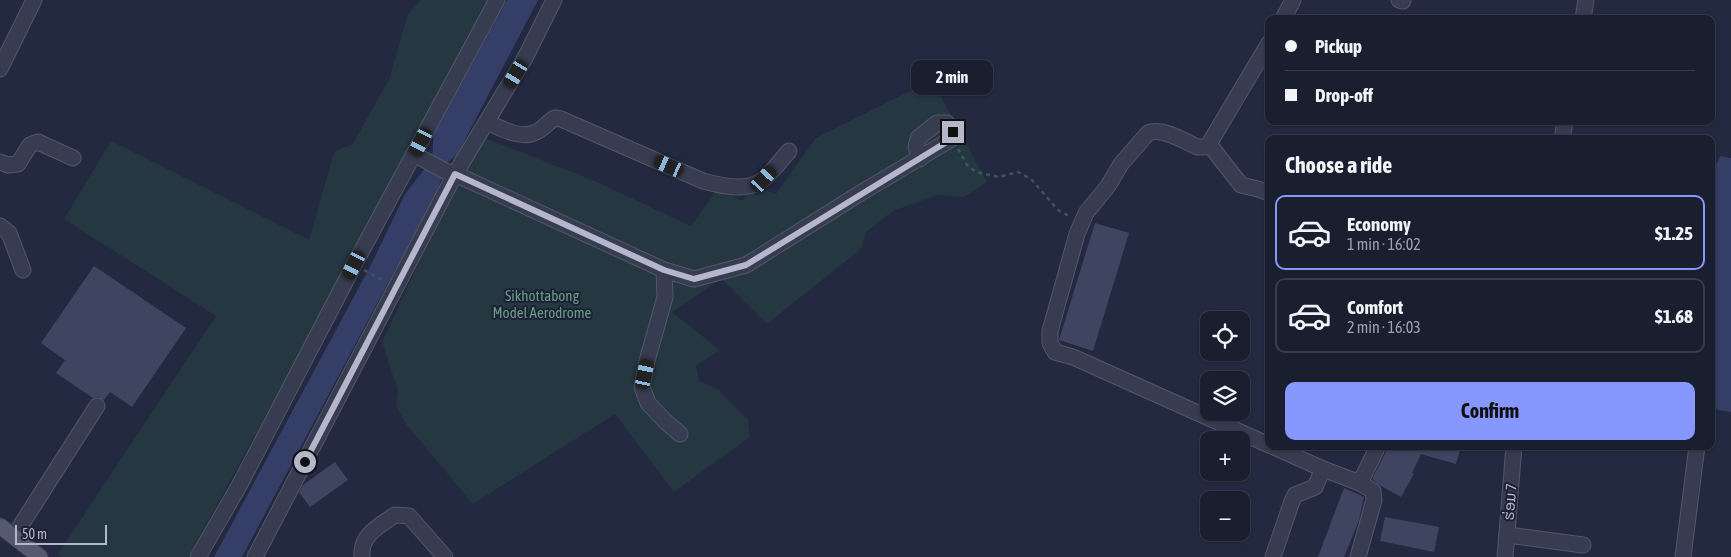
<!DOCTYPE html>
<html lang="en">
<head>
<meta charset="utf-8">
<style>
	body { margin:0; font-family:"Asap Condensed","Noto Sans Lao",sans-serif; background:#272c3c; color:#f1f3f6; height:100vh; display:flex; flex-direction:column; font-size:19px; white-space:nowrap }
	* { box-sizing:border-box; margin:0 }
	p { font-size:16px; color:#9fa2ab }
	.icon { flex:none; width:28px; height:28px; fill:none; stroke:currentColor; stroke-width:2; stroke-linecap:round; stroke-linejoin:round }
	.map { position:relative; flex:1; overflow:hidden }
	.details { position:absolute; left:1265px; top:135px; width:450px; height:315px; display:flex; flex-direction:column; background:#1a1f30; border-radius:10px; box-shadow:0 1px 4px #0004,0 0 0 1px #383d4c }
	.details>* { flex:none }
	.guide { position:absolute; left:1265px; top:15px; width:450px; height:110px; border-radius:10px; box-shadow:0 1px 4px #0004,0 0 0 1px #383d4c; display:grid; align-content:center; height:110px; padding:0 20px; background:#1a1f30 }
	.controls { position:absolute; left:1200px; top:311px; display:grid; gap:10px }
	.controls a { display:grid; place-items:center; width:50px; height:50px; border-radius:10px; background:#1a1f30; box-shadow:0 1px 4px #0004,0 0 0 1px #383d4c; font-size:25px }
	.scale { position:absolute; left:15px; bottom:12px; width:92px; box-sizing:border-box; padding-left:5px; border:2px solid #b4b7ca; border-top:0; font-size:14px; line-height:18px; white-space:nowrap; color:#b4b7ca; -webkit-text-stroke:4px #1c2135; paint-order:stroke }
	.end { position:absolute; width:22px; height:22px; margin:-11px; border:6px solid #b4b7ca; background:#111; box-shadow:0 0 0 2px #111 }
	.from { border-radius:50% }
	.bubble { position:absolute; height:35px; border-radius:10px; background:#1a1f30; box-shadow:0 1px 4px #0004,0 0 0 1px #383d4c; font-size:16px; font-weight:700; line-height:35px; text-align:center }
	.car { position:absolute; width:15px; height:30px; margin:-15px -8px; border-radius:6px; box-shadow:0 0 4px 1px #0007; background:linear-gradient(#222 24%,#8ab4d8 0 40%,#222 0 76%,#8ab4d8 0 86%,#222 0) }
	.guide b { display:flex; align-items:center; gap:18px; height:48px; font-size:19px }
	.guide b+b { border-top:1px solid #383d4c }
	.guide i { width:12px; height:12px; background:#f1f3f6 }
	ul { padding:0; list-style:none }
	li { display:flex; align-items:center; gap:15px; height:75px; margin:0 10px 8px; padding:0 10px; border:2px solid #383d4c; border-radius:10px }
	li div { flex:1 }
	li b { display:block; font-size:19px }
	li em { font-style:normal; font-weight:700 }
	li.active { border-color:#8698fd }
	li>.icon { width:45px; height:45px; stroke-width:1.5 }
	h2 { padding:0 20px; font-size:22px; line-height:60px }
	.action { display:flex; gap:10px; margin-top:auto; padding:10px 20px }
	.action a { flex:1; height:58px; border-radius:10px; background:#8698fd; color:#111; font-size:20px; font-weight:700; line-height:58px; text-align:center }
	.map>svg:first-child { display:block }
	.green { fill:#253741 }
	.water { fill:#343e66 }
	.building { fill:#3f4560 }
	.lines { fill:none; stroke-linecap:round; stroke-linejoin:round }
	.minor-casing { stroke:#52576a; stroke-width:17 }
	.major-casing { stroke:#414559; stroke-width:17 }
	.path { stroke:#40535b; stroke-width:2.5; stroke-dasharray:4 4; stroke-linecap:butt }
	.minor { stroke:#373c50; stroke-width:15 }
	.major { stroke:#555a70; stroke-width:15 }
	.route { stroke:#b4b7ca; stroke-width:6 }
	.labels { text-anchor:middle; stroke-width:4; stroke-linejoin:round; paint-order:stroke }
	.park-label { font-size:15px; fill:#699d81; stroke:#1c2135 }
	.street-label { font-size:15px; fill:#b4b7ca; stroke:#1c2135 }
</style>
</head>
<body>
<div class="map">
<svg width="1731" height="557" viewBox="0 0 1731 557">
	<rect width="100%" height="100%" fill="#232940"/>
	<g class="green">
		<path d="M421,0h67l-172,325 -128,232h-126l-4,-3 158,-238 -152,-97 47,-78 198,99 25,-88 19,-8 36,-65 19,-65z"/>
		<path d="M932,80l55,102 -23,15 -26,-2 -45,16 -27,21 -5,17 -94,75 -46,-45 -49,33 48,38 -24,16 3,15 20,9 29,29 2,18 -76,55 -59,-78 -142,90 -66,-79 -11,-19 2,-15 -16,-49 96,-207 119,47 94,44 28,-39 22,14 17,-14 18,7 40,-56z"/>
	</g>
	<g class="water">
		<path d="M507,0h31l-81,155 -10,8 -12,34 -47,86 -146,274h-28l157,-292 34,-71 21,-27 7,-15v-16z"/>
		<path d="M1720,156l11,2v254l-18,-3 -2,-2v-231z"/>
	</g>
	<g class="building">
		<path d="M1095,223l34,10 -36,118 -34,-11z"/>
		<path d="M94,266l92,62 -54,79 -22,-15 -6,8 -6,-3 -5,1 -37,-25 9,-13 -24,-17z"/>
		<path d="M1389,446h72l-5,18 -35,-10 -9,19 2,1 -13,23 -20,-11 -9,-7z"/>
		<path d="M335,462l13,18 -38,27 -11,-15 4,-7z"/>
		<path d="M1344,488l20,9 -5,23 -15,37h-26z"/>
		<path d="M1385,517l54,10 -5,25 -54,-11z"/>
	</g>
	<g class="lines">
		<g class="minor-casing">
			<g id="minor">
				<path d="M1399,0l4,1"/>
				<path d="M1283,19l10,-19"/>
				<path d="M1583,19l3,-19"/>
				<path d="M1269,43l-60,101 -5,3h-7c-12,-6 -36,-20 -49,-14l-27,31 -13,22 -22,27 -9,21 -27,97v12l5,9 18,5 196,88"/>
				<path d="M0,69l34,-69"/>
				<path d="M487,122c13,6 34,18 49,10 7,-3 12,-10 19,-14l6,1 142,62c19,5 45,12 62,-3 9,-8 16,-18 24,-27"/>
				<path d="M1562,139l3,-18"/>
				<path d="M1209,144l32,41 17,4 11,4"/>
				<path d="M414,154l31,17 10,3 209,96 30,9 52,-14 113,-71 94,-56v-6l-6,-9h-10l-19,15 -2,9 4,12"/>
				<path d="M0,162l8,3 10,-1 12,-19 8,-3 35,16"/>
				<path d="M0,226l9,7 14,37"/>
				<path d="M664,270l1,27 -18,64 -5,26 6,16 17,18 15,13"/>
				<path d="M1272,446l51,23 37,14 13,8 1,9 -16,57"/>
				<path d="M1360,483l18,-37"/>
				<path d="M1508,535l75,10"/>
				<path d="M14,536l83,-130"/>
				<path d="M198,557l41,-71 115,-221 143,-265"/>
				<path d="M255,557l200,-383 70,-116 29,-58"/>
				<path d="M362,557c-2,-22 17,-31 33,-42l14,1 36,41"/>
				<path d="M1273,557l19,-56 3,-6 20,-8 8,-18"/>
				<path d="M1505,557l9,-111"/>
				<path d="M1683,557l14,-111"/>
			</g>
		</g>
		<g class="major-casing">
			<path id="major" d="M0,526l40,31"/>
		</g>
		<g class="path">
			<path d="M958,149l9,16 9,7 23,5 19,-5 13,7 27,31 13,7"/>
			<path d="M364,270l20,11"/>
		</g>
		<use href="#minor" class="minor"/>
		<use href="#major" class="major"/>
	</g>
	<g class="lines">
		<path class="route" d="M305,462l150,-288 209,96 30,9 52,-14 207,-127v-6"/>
	</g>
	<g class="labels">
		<g class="park-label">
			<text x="542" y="301">Sikhottabong<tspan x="542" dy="17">Model Aerodrome</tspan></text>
		</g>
		<g class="street-label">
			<text transform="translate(1510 502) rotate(-85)" y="5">ຮ່ອມ 7</text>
		</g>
	</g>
</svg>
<div class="controls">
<a><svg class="icon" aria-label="locate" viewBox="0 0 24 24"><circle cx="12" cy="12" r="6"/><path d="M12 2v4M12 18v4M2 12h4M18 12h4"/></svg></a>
<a><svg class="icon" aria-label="layers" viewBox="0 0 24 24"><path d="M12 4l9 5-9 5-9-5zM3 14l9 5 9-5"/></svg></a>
<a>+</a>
<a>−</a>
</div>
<div class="scale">50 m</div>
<i class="end from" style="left:305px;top:462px"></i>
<i class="end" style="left:953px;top:132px"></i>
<div class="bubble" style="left:911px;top:60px;width:82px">2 min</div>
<i class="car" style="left:516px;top:74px;rotate:211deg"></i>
<i class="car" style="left:421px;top:142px;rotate:207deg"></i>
<i class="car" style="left:669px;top:166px;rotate:294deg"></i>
<i class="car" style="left:764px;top:179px;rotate:42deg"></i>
<i class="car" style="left:354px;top:265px;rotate:207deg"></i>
<i class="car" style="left:645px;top:374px;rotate:12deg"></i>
<div class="guide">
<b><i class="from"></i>Pickup</b>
<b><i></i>Drop-off</b>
</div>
<section class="details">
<h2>Choose a ride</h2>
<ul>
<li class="active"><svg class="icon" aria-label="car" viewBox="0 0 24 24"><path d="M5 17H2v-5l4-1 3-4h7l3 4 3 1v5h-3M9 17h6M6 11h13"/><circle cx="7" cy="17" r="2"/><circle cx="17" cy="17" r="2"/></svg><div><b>Economy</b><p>1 min · 16:02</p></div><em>$1.25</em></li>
<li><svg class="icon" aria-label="car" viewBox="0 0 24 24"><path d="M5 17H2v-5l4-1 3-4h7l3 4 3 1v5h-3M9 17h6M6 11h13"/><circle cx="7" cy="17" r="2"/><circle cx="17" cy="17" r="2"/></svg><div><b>Comfort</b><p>2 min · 16:03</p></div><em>$1.68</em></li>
</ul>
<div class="action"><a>Confirm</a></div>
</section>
</div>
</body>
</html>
